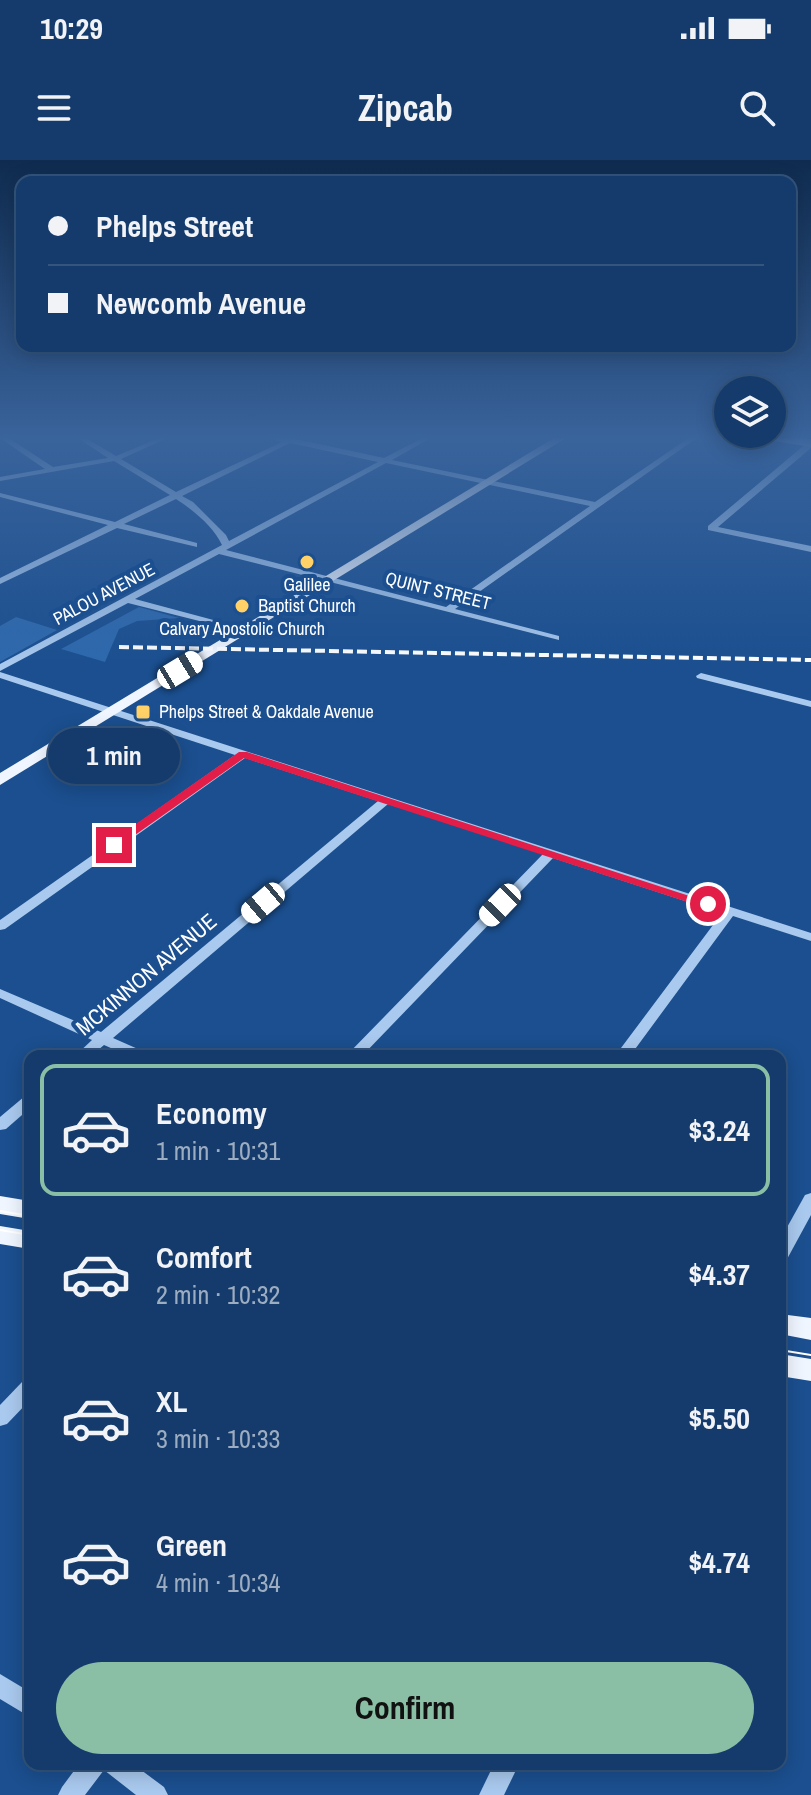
<!DOCTYPE html>
<html lang="en">
<head>
<meta charset="utf-8">
<style>
	body { margin:0; font-family:"Archivo Narrow",sans-serif; background:#214673; color:#f1f3f6; height:100vh; display:flex; flex-direction:column; font-size:30px; white-space:nowrap }
	* { box-sizing:border-box; margin:0 }
	p { font-size:26px; color:#9dadc1 }
	.icon { flex:none; width:44px; height:44px; fill:none; stroke:currentColor; stroke-width:2; stroke-linecap:round; stroke-linejoin:round }
	.map { position:relative; flex:1; overflow:hidden }
	.details { position:absolute; left:24px; top:890px; width:762px; height:720px; display:flex; flex-direction:column; background:#143b6b; border-radius:16px; box-shadow:0 4px 20px #0003,0 0 0 2px #33557e }
	.details>* { flex:none }
	.banner { position:absolute; left:16px; top:16px; width:780px; height:176px; border-radius:16px; box-shadow:0 4px 20px #0003,0 0 0 2px #33557e; display:grid; align-content:center; height:176px; padding:0 32px; background:#143b6b }
	.buttons { position:absolute; left:714px; top:216px; display:grid; gap:16px }
	.buttons a { display:grid; place-items:center; width:72px; height:72px; border-radius:50%; background:#143b6b; box-shadow:0 4px 20px #0003,0 0 0 2px #33557e; font-size:40px }
	.end { position:absolute; width:36px; height:36px; margin:-18px; border:10px solid #e11d48; background:#fff; box-shadow:0 0 0 4px #fff }
	.from { border-radius:50% }
	.bubble { position:absolute; height:56px; border-radius:28px; background:#143b6b; box-shadow:0 4px 20px #0003,0 0 0 2px #33557e; font-size:26px; font-weight:700; line-height:56px; text-align:center }
	.car { position:absolute; width:24px; height:48px; margin:-24px -12px; border-radius:10px; box-shadow:0 0 6px 2px #0007; background:linear-gradient(#fff 24%,#345 0 40%,#fff 0 76%,#345 0 86%,#fff 0) }
	.banner b { display:flex; align-items:center; gap:28px; height:76px; font-size:30px }
	.banner b+b { border-top:2px solid #33557e }
	.banner i { width:20px; height:20px; background:#f1f3f6 }
	ul { padding:14px 0 0; list-style:none }
	li { display:flex; align-items:center; gap:24px; height:132px; margin:0 16px 12px; padding:0 16px; border:4px solid transparent; border-radius:16px }
	li div { flex:1 }
	li b { display:block; font-size:30px }
	li em { font-style:normal; font-weight:700 }
	li.active { border-color:#8abfa5 }
	li>.icon { width:72px; height:72px; stroke-width:1.5 }
	.cta { display:flex; gap:16px; margin-top:auto; padding:16px 32px }
	.cta a { flex:1; height:92px; border-radius:48px; background:#8abfa5; color:#111; font-size:32px; font-weight:700; line-height:92px; text-align:center }
	.status { display:flex; justify-content:space-between; align-items:center; height:56px; padding:0 40px; background:#143b6b; direction:ltr }
	.status svg { height:22px; fill:currentColor }
	header { display:flex; justify-content:space-between; align-items:center; height:104px; padding:0 32px; background:#143b6b; font-size:36px; font-weight:700 }
	.map>svg:first-child { display:block }
	.green { fill:#2e69ad }
	.lines { fill:none; stroke-linecap:round; stroke-linejoin:round }
	.minor { fill:#a9c9ee; fill-rule:evenodd }
	.major { fill:#f0f6ff; fill-rule:evenodd }
	.highway { fill:#fff; fill-rule:evenodd }
	.tram { stroke:#fff; stroke-width:2 }
	.rail { stroke:#fff; stroke-width:4; stroke-dasharray:10 4; stroke-linecap:butt }
	.route { fill:#e11d48 }
	.poi-dot { fill:#ffd166; stroke:#1b4f8f; stroke-width:3 }
	.labels { text-anchor:middle; stroke-width:8; stroke-linejoin:round; paint-order:stroke }
	.far-poi-label { font-size:18px; fill:#fff; stroke:#1b4f8f }
	.far-street-label { font-size:18px; fill:#fff; stroke:#1b4f8f }
	.street-label { font-size:22px; fill:#fff; stroke:#1b4f8f }
</style>
</head>
<body>
<div class="status"><b>10:29</b><svg viewBox="0 0 49 12"><path d="M0 12V9h3v3zM5 12V6h3v6zM10 12V3h3v9zM15 12V0h3v12zM26 1h20v11H26zM47 4h2v5h-2z"/></svg></div>
<header><svg class="icon" aria-label="menu" viewBox="0 0 24 24"><path d="M4 6h16M4 12h16M4 18h16"/></svg>Zipcab<svg class="icon" aria-label="search" viewBox="0 0 24 24"><circle cx="10" cy="10" r="6"/><path d="M15 15l6 6"/></svg></header>
<div class="map">
<svg width="811" height="1635" viewBox="0 0 811 1635">
	<rect width="100%" height="100%" fill="#1b4f8f"/>
	<g class="green">
		<path d="M139,447l40,11 -42,3 -18,8 -14,33 -44,-13z"/>
		<path d="M16,457l41,13 -57,32v-36z"/>
	</g>
	<g class="lines">
		<g class="minor">
			<path d="M0,275h4l49,32 55,-9 -35,-23h8l35,21 50,-21h8l-53,24 55,33 106,-50 -24,-7 33,3 93,20 44,-23h8l-44,25 203,42 98,-67h8l-246,174 104,27v4l-340,-86 -84,45 112,30v4l-119,-30 -128,68v-7l222,-119c-8,-18 -30,-36 -46,-46l-52,25 73,19v4l-80,-19 -117,56v-6l108,-53 -108,-28v-4l115,29 55,-27 -56,-34 -114,20v-4l45,-8 -45,-31zM290,283l88,19 -149,79 -3,-6 -33,-33 -11,-6zM386,303l204,43 -144,101 -220,-57z"/>
			<path d="M768,275h16l23,5 -4,2z"/>
			<path d="M808,282h3v6l-93,79 93,19v6l-103,-22v-4z"/>
			<path d="M0,512l811,261v8l-78,-25 -103,140h-15l107,-143 -169,-55 -191,198h-16l197,-202 -155,-50 -275,234 34,15 2,3h-20l-25,-11 -13,11h-16l17,-16 -92,-42v-9l101,43 277,-231 -133,-43 -240,171 -5,1v-10l235,-165 -235,-77z"/>
			<path d="M701,513l110,28v6l-114,-29 -1,-2z"/>
			<path d="M30,935v13l-24,21 -6,1v-13l25,-21z"/>
			<path d="M811,1033v22l-25,46 -6,2v-23l25,-45z"/>
			<path d="M30,1219v21l-23,24 -7,2v-21l23,-24z"/>
			<path d="M0,1514l30,18v25l-30,-18z"/>
			<path d="M79,1604h54l31,23 4,8h-32l-32,-25 -19,25h-27l4,-8z"/>
			<path d="M494,1604h25l-15,31h-25z"/>
		</g>
		<g class="major">
			<path d="M559,275h12l-571,350v-12z"/>
			<path d="M0,1036l30,5v18l-30,-5z"/>
			<path d="M0,1066l30,5v18l-30,-5z"/>
			<path d="M780,1154l31,4v22l-31,-6z"/>
			<path d="M780,1194l31,5v22l-31,-5z"/>
		</g>
		<path class="highway" d="M756,275l55,4v8l-49,-8z"/>
		<g class="tram">
			<path d="M0,1051l30,5"/>
			<path d="M0,1070l30,5"/>
			<path d="M780,1190l31,5"/>
		</g>
		<path class="rail" d="M119,487l692,13"/>
	</g>
	<linearGradient id="sky" x2="0" y2="1"><stop stop-color="#0f2b4f"/><stop offset="0.55" stop-color="#39639b"/><stop offset="1" stop-color="#39639b" stop-opacity="0"/></linearGradient>
	<rect width="811" height="504" fill="url(#sky)"/>
	<path class="route" d="M239,592h8l467,152 -11,3 -459,-149 -126,89h-8v-5z"/>
	<g class="poi-dot">
		<circle cx="307" cy="402" r="8"/>
		<circle cx="242" cy="446" r="8"/>
		<rect x="135" y="544" width="16" height="16" rx="4"/>
	</g>
	<g class="labels">
		<g class="far-poi-label">
			<text x="307" y="431">Galilee<tspan x="307" dy="21">Baptist Church</tspan></text>
			<text x="242" y="475">Calvary Apostolic Church</text>
			<text x="159" y="558" text-anchor="start">Phelps Street &amp; Oakdale Avenue</text>
		</g>
		<g class="far-street-label">
			<text transform="translate(438 431) rotate(14)" y="6">QUINT STREET</text>
			<text transform="translate(104 434) rotate(-28)" y="6">PALOU AVENUE</text>
		</g>
		<g class="street-label">
			<text transform="translate(146 814) rotate(-40)" y="8">MCKINNON AVENUE</text>
		</g>
	</g>
</svg>
<div class="buttons">
<a><svg class="icon" aria-label="layers" viewBox="0 0 24 24"><path d="M12 4l9 5-9 5-9-5zM3 14l9 5 9-5"/></svg></a>
</div>
<i class="end from" style="left:708px;top:744px"></i>
<i class="end" style="left:114px;top:685px"></i>
<div class="bubble" style="left:48px;top:568px;width:132px">1 min</div>
<i class="car" style="left:180px;top:510px;rotate:59deg"></i>
<i class="car" style="left:263px;top:743px;rotate:230deg"></i>
<i class="car" style="left:500px;top:745px;rotate:224deg"></i>
<div class="banner">
<b><i class="from"></i>Phelps Street</b>
<b><i></i>Newcomb Avenue</b>
</div>
<section class="details">
<ul>
<li class="active"><svg class="icon" aria-label="car" viewBox="0 0 24 24"><path d="M5 17H2v-5l4-1 3-4h7l3 4 3 1v5h-3M9 17h6M6 11h13"/><circle cx="7" cy="17" r="2"/><circle cx="17" cy="17" r="2"/></svg><div><b>Economy</b><p>1 min · 10:31</p></div><em>$3.24</em></li>
<li><svg class="icon" aria-label="car" viewBox="0 0 24 24"><path d="M5 17H2v-5l4-1 3-4h7l3 4 3 1v5h-3M9 17h6M6 11h13"/><circle cx="7" cy="17" r="2"/><circle cx="17" cy="17" r="2"/></svg><div><b>Comfort</b><p>2 min · 10:32</p></div><em>$4.37</em></li>
<li><svg class="icon" aria-label="car" viewBox="0 0 24 24"><path d="M5 17H2v-5l4-1 3-4h7l3 4 3 1v5h-3M9 17h6M6 11h13"/><circle cx="7" cy="17" r="2"/><circle cx="17" cy="17" r="2"/></svg><div><b>XL</b><p>3 min · 10:33</p></div><em>$5.50</em></li>
<li><svg class="icon" aria-label="car" viewBox="0 0 24 24"><path d="M5 17H2v-5l4-1 3-4h7l3 4 3 1v5h-3M9 17h6M6 11h13"/><circle cx="7" cy="17" r="2"/><circle cx="17" cy="17" r="2"/></svg><div><b>Green</b><p>4 min · 10:34</p></div><em>$4.74</em></li>
</ul>
<div class="cta"><a>Confirm</a></div>
</section>
</div>
</body>
</html>
